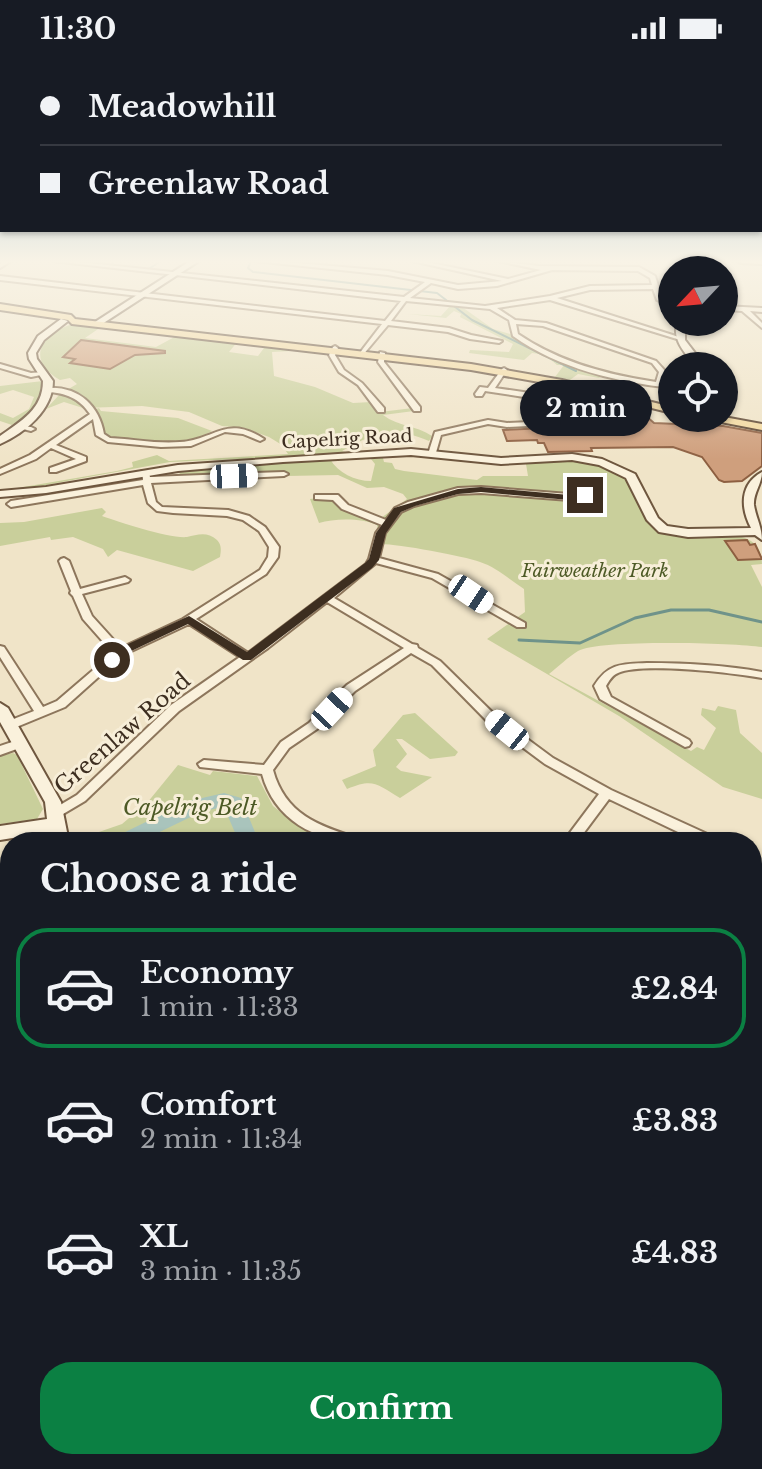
<!DOCTYPE html>
<html lang="en">
<head>
<meta charset="utf-8">
<style>
	body { margin:0; font-family:"Libre Baskerville",serif; background:#20242c; color:#f1f3f6; height:100vh; display:flex; flex-direction:column; font-size:30px; white-space:nowrap }
	* { box-sizing:border-box; margin:0 }
	p { font-size:26px; color:#9ea1a6 }
	.icon { flex:none; width:44px; height:44px; fill:none; stroke:currentColor; stroke-width:2; stroke-linecap:round; stroke-linejoin:round }
	.map { position:relative; flex:1; overflow:hidden }
	.sheet { position:absolute; left:0px; top:776px; width:762px; height:638px; display:flex; flex-direction:column; background:#171b24; border-radius:32px 32px 0 0; box-shadow:0 2px 6px #0004 }
	.sheet>* { flex:none }
	.top-card { position:absolute; left:0px; top:0px; width:762px; height:176px; box-shadow:0 2px 6px #0004; display:grid; align-content:center; height:176px; padding:0 40px; background:#171b24 }
	.needle { width:52px; rotate:244deg }
	.buttons { position:absolute; left:658px; top:200px; display:grid; gap:16px }
	.buttons a { display:grid; place-items:center; width:80px; height:80px; border-radius:50%; background:#171b24; box-shadow:0 2px 6px #0004; font-size:40px }
	.end { position:absolute; width:36px; height:36px; margin:-18px; border:10px solid #3d2e20; background:#fff; box-shadow:0 0 0 4px #fff }
	.from { border-radius:50% }
	.bubble { position:absolute; height:56px; border-radius:28px; background:#171b24; box-shadow:0 2px 6px #0004; font-size:26px; font-weight:700; line-height:56px; text-align:center }
	.car { position:absolute; width:24px; height:48px; margin:-24px -12px; border-radius:10px; box-shadow:0 0 6px 2px #0007; background:linear-gradient(#fff 24%,#345 0 40%,#fff 0 76%,#345 0 86%,#fff 0) }
	.top-card b { display:flex; align-items:center; gap:28px; height:76px; font-size:30px }
	.top-card b+b { border-top:2px solid #363941 }
	.top-card i { width:20px; height:20px; background:#f1f3f6 }
	ul { padding:0; list-style:none }
	li { display:flex; align-items:center; gap:24px; height:120px; margin:0 16px 12px; padding:0 24px; border:4px solid transparent; border-radius:32px }
	li div { flex:1 }
	li b { display:block; font-size:30px }
	li em { font-style:normal; font-weight:700 }
	li.selected { border-color:#0b8043 }
	li>.icon { width:72px; height:72px; stroke-width:1.5 }
	h2 { padding:0 40px; font-size:36px; line-height:96px }
	.button { display:flex; gap:16px; margin-top:auto; padding:16px 40px }
	.button a { flex:1; height:92px; border-radius:32px; background:#0b8043; color:#fff; font-size:32px; font-weight:700; line-height:92px; text-align:center }
	.status { display:flex; justify-content:space-between; align-items:center; height:56px; padding:0 40px; background:#171b24; direction:ltr }
	.status svg { height:22px; fill:currentColor }
	.map>svg:first-child { display:block }
	.green { fill:#c9cf9b }
	.lines { fill:none; stroke-linecap:round; stroke-linejoin:round }
	.stream-far1 { stroke:#6f938a; stroke-width:2 }
	.stream { stroke:#6f938a; stroke-width:3 }
	.river { fill:#a9c4bc; fill-rule:evenodd }
	.building { fill:#cf9f7d; stroke:#8d5f41; stroke-width:2 }
	.street-casing { stroke:#8d765c; stroke-width:4 }
	.secondary-casing { stroke:#6f573f; stroke-width:4 }
	.primary-casing { stroke:#5b4430; stroke-width:4 }
	.street { fill:#faf1dc; fill-rule:evenodd }
	.secondary { fill:#faf1dc; fill-rule:evenodd }
	.primary { fill:#f3d9a0; fill-rule:evenodd }
	.route { fill:#3d2e20 }
	.labels { text-anchor:middle; stroke-width:6; stroke-linejoin:round; paint-order:stroke }
	.far-street-label { font-size:18px; fill:#3d2e20; stroke:#f7eed8 }
	.far-park-label { font-size:18px; font-style:italic; fill:#4d5a26; stroke:#f7eed8 }
	.street-label { font-size:22px; fill:#3d2e20; stroke:#f7eed8 }
	.park-label { font-size:22px; font-style:italic; fill:#4d5a26; stroke:#f7eed8 }
</style>
</head>
<body>
<div class="status"><b>11:30</b><svg viewBox="0 0 49 12"><path d="M0 12V9h3v3zM5 12V6h3v6zM10 12V3h3v9zM15 12V0h3v12zM26 1h20v11H26zM47 4h2v5h-2z"/></svg></div>
<div class="map">
<svg width="762" height="1413" viewBox="0 0 762 1413">
	<rect width="100%" height="100%" fill="#f0e4c8"/>
	<g class="green">
		<path d="M450,250l12,1 31,22 17,5 19,13 74,29 -4,2 -21,-4 -8,6 -15,-3 9,-12h-7c-8,-7 -14,-11 -25,-12l-8,7 -55,-7 1,-3 39,2 4,-8 -53,-27 1,-3 -7,-3 -8,7 -38,-4 33,2z"/>
		<path d="M80,266l24,3 -19,13 71,9 24,-13 58,7 -9,11 29,4 9,-12 27,4 -3,3 -19,1 2,24 41,11 38,16 18,-1 9,10 33,-4 1,3 -31,4c16,12 33,10 49,21l-3,5c-36,-15 -56,-8 -87,10l10,3 -182,8 -157,29h-13l117,-20 16,-4 -1,-5 25,-7 12,6 119,-7 -6,-9 -13,-8 -24,-9 -23,-2 -33,-14 -47,-6 -59,2 -19,-6 -18,7 14,-15 17,-10 -7,-6 -10,2c-39,-22 -14,-51 20,-58z"/>
		<path d="M43,325c4,20 -15,34 -31,44l-12,-4v-8l13,5 16,-9 5,-12 -21,-7 -13,4v-8z"/>
		<path d="M99,352l2,3 77,7 34,13c-33,18 -67,9 -104,7l-6,-5 -6,-24z"/>
		<path d="M383,402l1,4 8,1 3,6 9,2 73,9 6,-4h45l-2,-12c30,-2 77,-11 100,16 15,17 13,43 38,52 30,10 98,-14 98,32l-11,1 11,22v60c-28,-4 -163,-8 -184,4 -10,6 -20,16 -29,23l142,77 6,-4 7,3 12,-22 -15,-13 1,-7 13,3 3,-5 18,4 4,23 22,20v46l-39,-12 -104,-71 -132,-77 38,-27 -1,-23c-14,-9 -28,-22 -44,-27 -16,-6 -82,-18 -99,-18l-4,-19c-15,-7 -42,-7 -58,-2l-9,-24 17,-2 20,13 34,8 26,-19 -4,-5 -19,-7 -17,1 -29,-13 -51,1 -2,-3 -104,3 -2,-4 151,-13c8,14 25,22 41,22l4,-17 -4,-5z"/>
		<path d="M102,452l4,4 -4,4c17,6 69,23 85,21 10,-2 20,-6 30,3 5,5 4,11 3,17l-27,14 -76,-21 -9,7 -5,-8 -30,-12 -22,3 -1,-3 -50,9v-23l24,-1z"/>
		<path d="M415,657l43,39 -3,4 -25,3 -28,-20h-6l11,15 -11,13 5,4 31,6 -32,21c-24,-14 -26,-20 -53,-9l-5,-9 34,-14 -3,-16 30,-35z"/>
		<path d="M13,697l4,2 26,54 -6,10 -37,5v-68z"/>
		<path d="M178,709l32,10 3,-4 44,5 16,30 14,11 47,25h-264l52,-18 25,-21z"/>
		<path d="M752,921l10,1v242l-10,-5z"/>
		<path d="M10,1401v3h71l13,9h-90z"/>
	</g>
	<g class="lines">
		<g class="stream-far1">
			<path d="M251,205l-3,7 5,4 184,21 35,27 104,51"/>
			<path d="M147,214l14,-9"/>
		</g>
		<path class="stream" d="M519,584l61,3 55,-25 36,-8h38l53,12"/>
		<g class="river">
			<path d="M224,737l17,5 18,44h-20l-15,-35 -21,4 -64,31h-27l3,-5 74,-36z"/>
			<path d="M752,1010l10,4v24l-10,-5z"/>
		</g>
	</g>
	<g class="building">
		<path d="M81,284l84,11v2l-30,2 -25,14 -40,-6 5,-4 -12,-2z"/>
		<path d="M600,350h20l6,10 -2,4h-21z"/>
		<path d="M637,360h9l8,7 69,3 39,7v33l-20,15 -18,1 -5,-2 -17,-23 -29,-10 -82,1 1,3 -44,1 -4,-9h-6l-1,-3 -30,1 -4,-11 86,-4 12,4h32l7,-4z"/>
		<path d="M747,484l3,5 5,-1 7,15 -24,1 -13,-19z"/>
	</g>
	<g class="lines">
		<g class="street-casing">
			<g id="street">
				<path d="M4,205h7l-11,7v-4z"/>
				<path d="M53,205h17l334,36 21,-15 -37,-7 -133,-14h20l113,10 70,14 44,-4 -90,-20h10l86,18 33,-9 -43,-9 41,5 100,1 16,9 7,22 10,5v4l-15,-7 -4,-11 -63,1 -33,8 125,40 -5,1 -127,-39 -53,8 18,12 31,3 110,38 10,11 -3,11 9,1v4c-55,-6 -113,-19 -159,-52l-4,-16 -19,-11 -84,-8 -15,20 58,7 22,7 31,6 -3,2 -29,-4 -22,-7 -60,-7 -26,31 -3,-2 23,-30 -382,-44v-4l385,45 16,-20zM552,214l86,1 12,7 2,7 -62,1 -40,10 -65,10 -75,-8 21,-15 27,6 39,-3zM516,268l27,2 109,37 7,9 -3,10c-48,-7 -97,-20 -138,-48z"/>
				<path d="M738,205h24v3l-21,-1z"/>
				<path d="M681,208l17,3 -3,2 -16,-2z"/>
				<path d="M724,250l38,2v4l-12,-1 12,12v5l-20,-17 -18,-1z"/>
				<path d="M335,290l3,2 -3,7 9,15 18,13 22,25v4h-6l-20,-27 -19,-13 -10,-17 4,-8z"/>
				<path d="M380,296l5,1 -1,9 36,45v4h-6l-36,-49z"/>
				<path d="M0,308l31,9 12,-1 3,2 -15,3 -31,-9z"/>
				<path d="M504,312l3,2 -12,18 35,5 4,7 -1,2h-6l-3,-5 -39,-6 -3,5h-6l-1,-2 5,-7 8,1 14,-19z"/>
				<path d="M556,328l40,8 -1,10 -10,3 -1,5 -6,3 3,6h9l12,4h26l-1,-4 4,-2h3l3,8 -4,2h-32l-12,-4 -82,4 -19,-3 -47,11 -6,21 -7,-2 7,-22 53,-12 19,3 67,-3 -4,-8 7,-5 1,-5 11,-3v-4l-33,-7z"/>
				<path d="M47,332c31,-2 52,17 57,46l6,4c23,1 47,6 70,4 35,-2 46,-28 84,-3l-4,2 -17,-7 -18,-2 -34,14 -30,1 -53,-5 -12,-7 -3,-16 -37,26 30,12v4l-30,11h-6v-4l26,-9 -25,-11 -15,11 -36,15v-5l30,-14 60,-41c-11,-16 -24,-21 -43,-22z"/>
				<path d="M16,369l15,2 4,2 -4,2 -16,-4z"/>
				<path d="M142,415h6l2,6 134,-5 4,2 -4,2 -133,7 5,19 6,5 66,3 21,6 16,11 14,20 -1,10 -12,17 -70,45 52,34 118,-89 3,-5 7,-26 6,-8 -40,-16 -9,-9 -18,-1v-4h23l10,10 38,15 9,-12 13,-6 50,-14 23,-1 88,7 28,-4v4l-28,6 -88,-7 -23,1 -44,12 -13,6 -16,21 -6,25 59,16 87,49v4h-8l-85,-49 -56,-15 -42,35 78,46 5,1 1,3 22,13 55,54 58,43 58,32 105,48 2,4h-19l-90,-43 -32,43h-14l36,-48 -54,-30 -58,-43 -55,-56 -21,-12 -56,38 -38,38 -28,19 -16,22c12,44 45,56 85,68l2,4c-45,0 -86,-23 -98,-68l-62,-7 -2,-3 6,-4 60,5 17,-23 28,-19 38,-38 57,-37 -77,-46 -59,46 -89,63 -94,90 -27,16h-8l-2,-3 2,-3 27,-16 94,-90 69,-48 -51,-33 -66,31 -58,52 -51,21h-8l-2,-3 2,-3 28,-11 -34,-54v-11l4,1 39,60 14,-6 56,-48 -30,-34 -10,-23 -3,-3 1,-2 -12,-30 2,-2 3,-1 5,3 11,28 45,-12 5,3 -2,2 -46,12 10,22 29,32 62,-29 77,-49 8,-13 1,-10 -10,-16 -16,-11 -16,-4 -54,-3 -16,-2 -9,-8 -5,-18 -132,22 -4,-3 4,-3 132,-21z"/>
				<path d="M647,607c38,0 77,2 115,9v6c-28,-5 -120,-16 -144,-5 -6,2 -9,8 -12,13l5,11 78,43 2,3 -2,3 -4,1 -85,-48 -6,-13c14,-23 28,-22 53,-23z"/>
				<path d="M21,683l6,4 -2,3 -25,9v-9z"/>
				<path d="M752,814l5,1 5,9v18l-5,-2 -5,-9z"/>
				<path d="M752,906l10,1v12l-10,-1z"/>
				<path d="M0,1055l10,5v19l-10,-5z"/>
				<path d="M10,1181c0,13 4,26 -10,31 0,-13 0,-26 10,-31z"/>
				<path d="M0,1331l10,4v20l-10,-4z"/>
				<path d="M10,1366v34l-3,5 -7,4v-35l3,-5z"/>
				<path d="M118,1404h24l-5,9h-24z"/>
				<rect x="260" y="1404" width="22" height="9"/>
				<path d="M624,1404h25l-5,9h-25z"/>
			</g>
		</g>
		<g class="secondary-casing">
			<g id="secondary">
				<path d="M190,205h9l-97,63 -7,-2z"/>
				<path d="M710,205h8l3,9h-8z"/>
				<path d="M61,263l7,2 -24,19 -8,13 1,6 16,22c0,29 -28,52 -53,63v-8c21,-15 43,-27 43,-55l-14,-22 -1,-6 10,-17z"/>
				<path d="M677,266h8v18l20,26h-10c-10,-14 -23,-25 -18,-44z"/>
				<path d="M411,393l90,9 71,-4 30,5 33,15 23,44 9,8 21,3 63,-1c-11,-21 -11,-44 11,-56 0,12 -9,21 -8,33 2,13 8,22 8,35l-7,-5 -67,2 -29,-5 -12,-12 -21,-42 -27,-13 -27,-5 -71,4 -90,-9 -128,7 -105,9 -132,22 -46,4v-6l46,-4 132,-22z"/>
				<path d="M0,647l8,5 53,94 8,40h-18l-1,-10 -50,8v-14l47,-7 -2,-17 -45,-80z"/>
				<path d="M10,950v26l-10,6v-26z"/>
			</g>
		</g>
		<g class="primary-casing">
			<g id="primary">
				<path d="M0,248l71,11 4,4 396,45 91,16 110,27v6l-110,-27 -91,-16 -399,-46 -4,-4 -68,-10z"/>
				<path d="M724,361l38,7v6l-62,-12z"/>
			</g>
		</g>
		<use href="#street" class="street"/>
		<use href="#secondary" class="secondary"/>
		<use href="#primary" class="primary"/>
	</g>
	<linearGradient id="sky" x2="0" y2="1"><stop stop-color="#8fbad6"/><stop offset="0.51" stop-color="#f8f3e6"/><stop offset="1" stop-color="#f8f3e6" stop-opacity="0"/></linearGradient>
	<rect width="762" height="403" fill="url(#sky)"/>
	<path class="route" d="M481,431l88,8 16,-3 5,3 -21,5 -88,-8 -23,2 -43,12 -14,6 -15,21 -7,27 -7,8 -121,92h-8l-55,-36 -65,31 -7,8 -10,-3 9,-10 74,-34 58,36 118,-89 4,-4 7,-26 18,-25 64,-19z"/>
	<g class="labels">
		<g class="far-street-label">
			<text transform="translate(347 383) rotate(-3)" y="6">Capelrig Road</text>
		</g>
		<g class="far-park-label">
			<text x="595" y="521">Fairweather Park</text>
		</g>
		<g class="street-label">
			<text transform="translate(122 677) rotate(-41)" y="8">Greenlaw Road</text>
		</g>
		<g class="park-label">
			<text x="190" y="759">Capelrig Belt</text>
		</g>
	</g>
</svg>
<div class="buttons">
<a><svg class="needle" viewBox="-14 -14 28 28"><path d="M0-13l5 13h-10z" fill="#e53935"/><path d="M0 13l5-13h-10z" fill="#9ea1a6"/></svg></a>
<a><svg class="icon" aria-label="locate" viewBox="0 0 24 24"><circle cx="12" cy="12" r="6"/><path d="M12 2v4M12 18v4M2 12h4M18 12h4"/></svg></a>
</div>
<i class="end from" style="left:112px;top:604px"></i>
<i class="end" style="left:585px;top:439px"></i>
<div class="bubble" style="left:520px;top:324px;width:132px">2 min</div>
<i class="car" style="left:234px;top:420px;rotate:88deg"></i>
<i class="car" style="left:471px;top:538px;rotate:124deg"></i>
<i class="car" style="left:332px;top:653px;rotate:43deg"></i>
<i class="car" style="left:507px;top:674px;rotate:309deg"></i>
<div class="top-card">
<b><i class="from"></i>Meadowhill</b>
<b><i></i>Greenlaw Road</b>
</div>
<section class="sheet">
<h2>Choose a ride</h2>
<ul>
<li class="selected"><svg class="icon" aria-label="car" viewBox="0 0 24 24"><path d="M5 17H2v-5l4-1 3-4h7l3 4 3 1v5h-3M9 17h6M6 11h13"/><circle cx="7" cy="17" r="2"/><circle cx="17" cy="17" r="2"/></svg><div><b>Economy</b><p>1 min · 11:33</p></div><em>£2.84</em></li>
<li><svg class="icon" aria-label="car" viewBox="0 0 24 24"><path d="M5 17H2v-5l4-1 3-4h7l3 4 3 1v5h-3M9 17h6M6 11h13"/><circle cx="7" cy="17" r="2"/><circle cx="17" cy="17" r="2"/></svg><div><b>Comfort</b><p>2 min · 11:34</p></div><em>£3.83</em></li>
<li><svg class="icon" aria-label="car" viewBox="0 0 24 24"><path d="M5 17H2v-5l4-1 3-4h7l3 4 3 1v5h-3M9 17h6M6 11h13"/><circle cx="7" cy="17" r="2"/><circle cx="17" cy="17" r="2"/></svg><div><b>XL</b><p>3 min · 11:35</p></div><em>£4.83</em></li>
</ul>
<div class="button"><a>Confirm</a></div>
</section>
</div>
</body>
</html>
